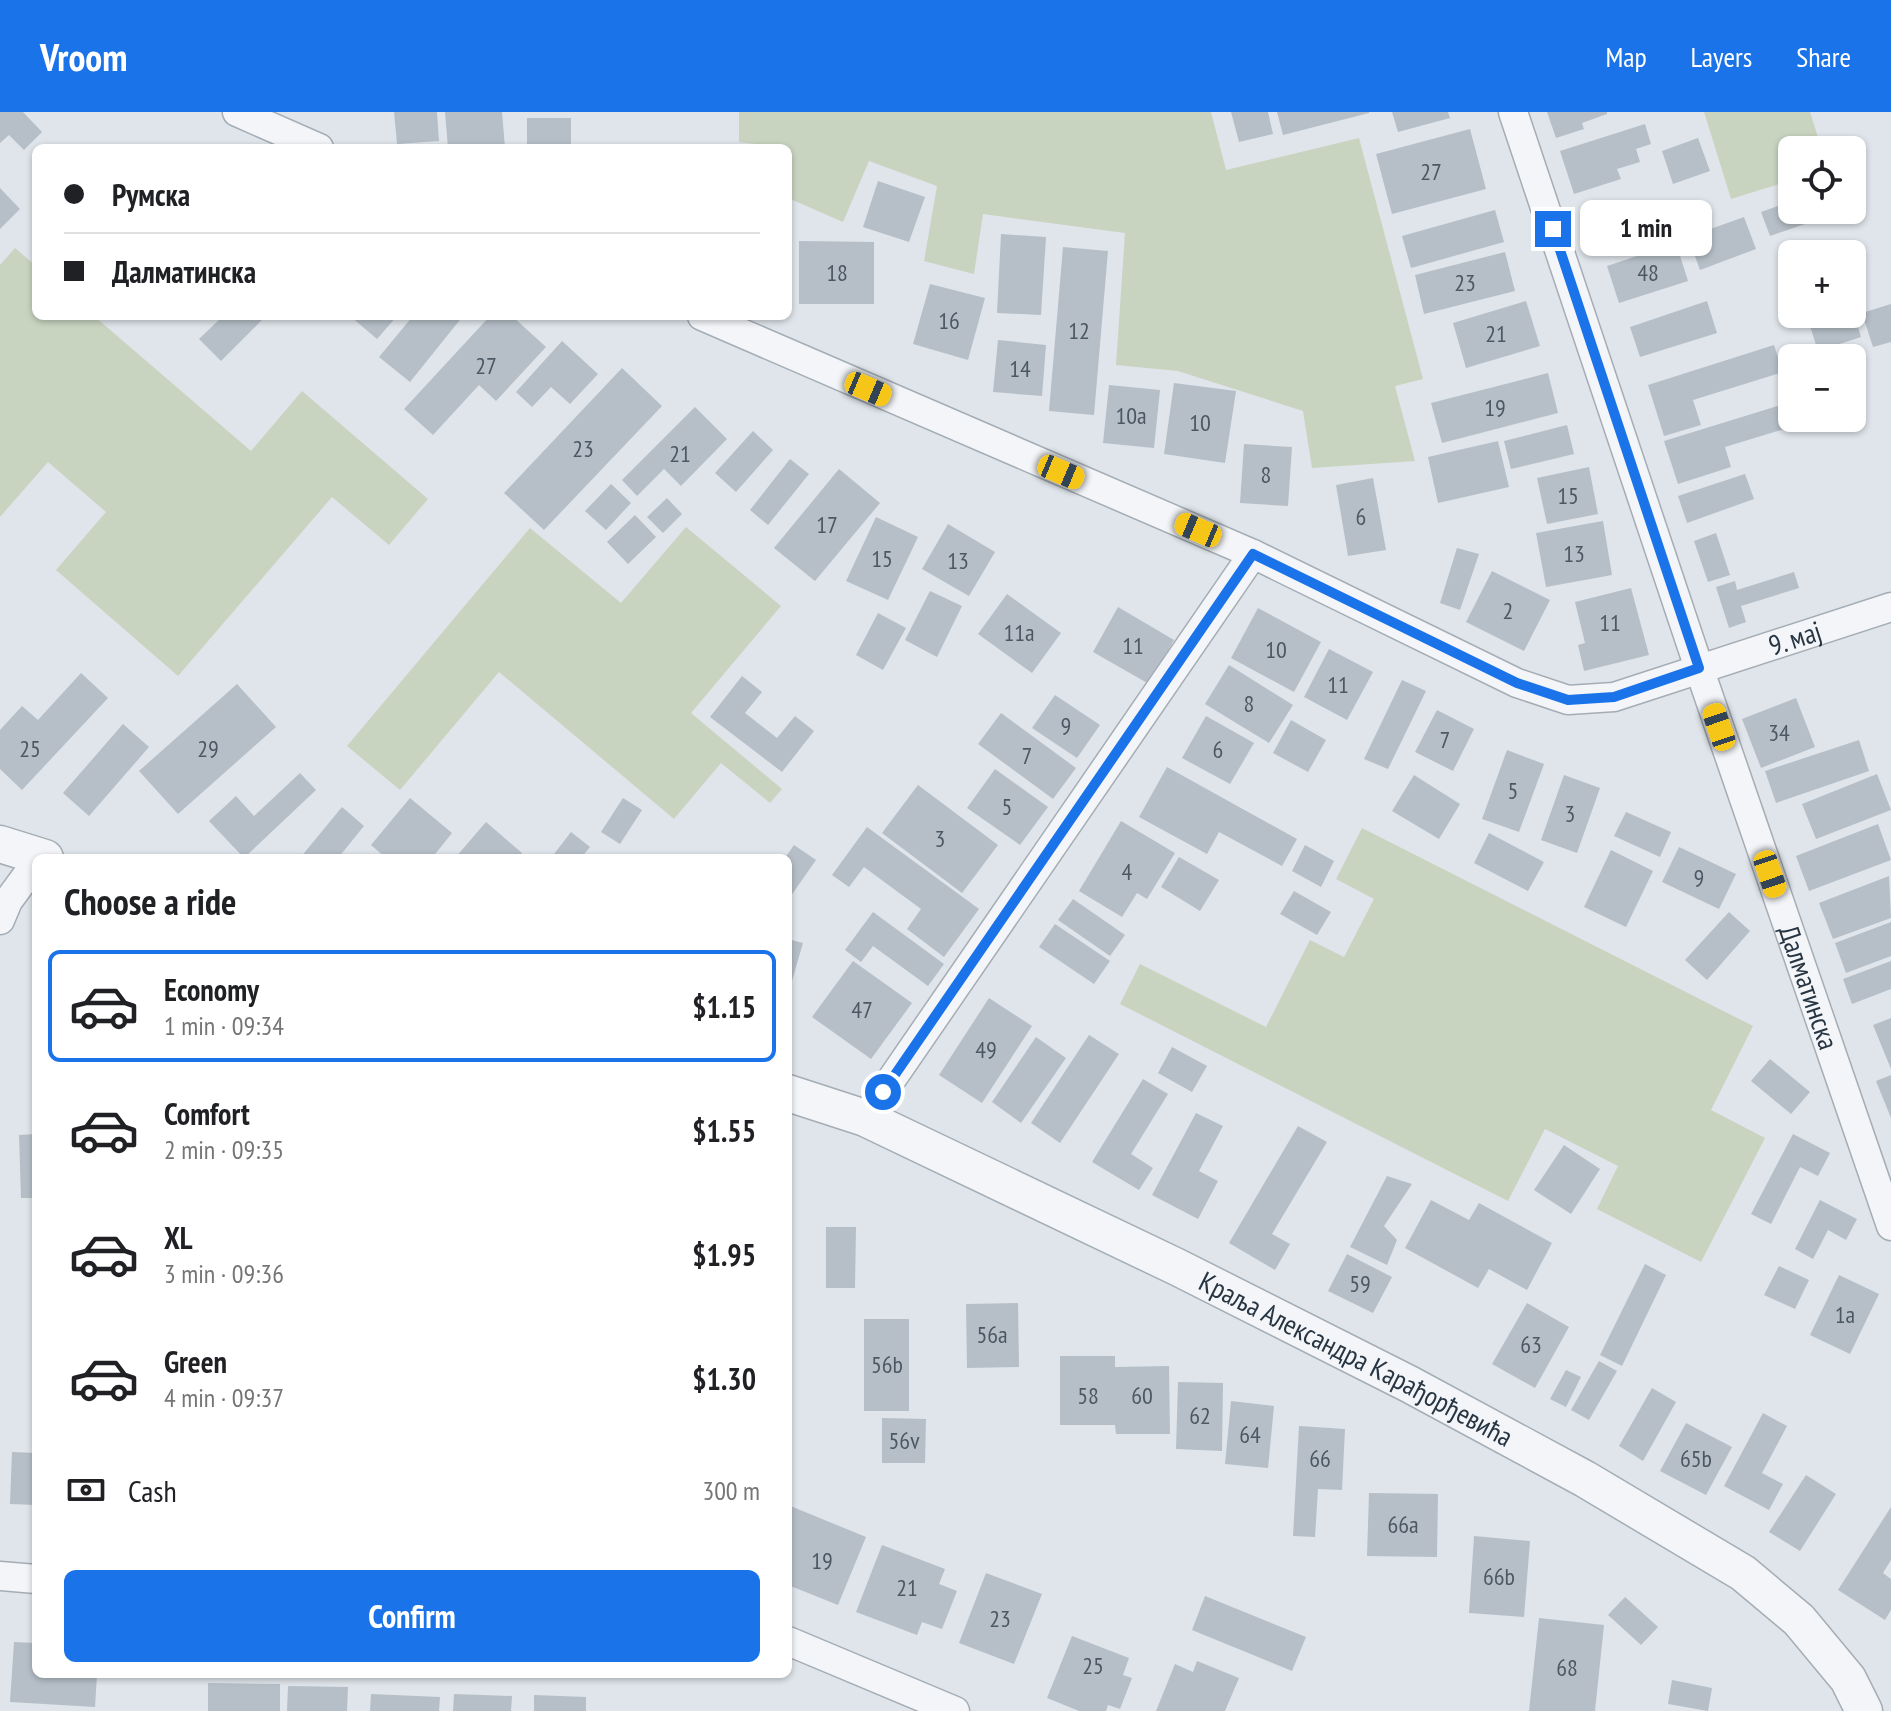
<!DOCTYPE html>
<html lang="en">
<head>
<meta charset="utf-8">
<style>
	body { margin:0; font-family:"PT Sans Narrow",sans-serif; background:#f2f2f2; color:#202124; height:100vh; display:flex; flex-direction:column; font-size:30px; white-space:nowrap }
	* { box-sizing:border-box; margin:0 }
	p { font-size:26px; color:#757577 }
	.icon { flex:none; width:44px; height:44px; fill:none; stroke:currentColor; stroke-width:2; stroke-linecap:round; stroke-linejoin:round }
	.map { position:relative; flex:1; overflow:hidden }
	.details { position:absolute; left:32px; top:742px; width:760px; height:824px; display:flex; flex-direction:column; background:#fff; border-radius:12px; box-shadow:0 2px 6px #0004 }
	.details>* { flex:none }
	.guide { position:absolute; left:32px; top:32px; width:760px; height:176px; border-radius:12px; box-shadow:0 2px 6px #0004; display:grid; align-content:center; height:176px; padding:0 32px; background:#fff }
	.controls { position:absolute; left:1778px; top:24px; display:grid; gap:16px }
	.controls a { display:grid; place-items:center; width:88px; height:88px; border-radius:12px; background:#fff; box-shadow:0 2px 6px #0004; font-size:40px }
	.end { position:absolute; width:36px; height:36px; margin:-18px; border:10px solid #1a73e8; background:#fff; box-shadow:0 0 0 4px #fff }
	.from { border-radius:50% }
	.bubble { position:absolute; height:56px; border-radius:12px; background:#fff; box-shadow:0 2px 6px #0004; font-size:26px; font-weight:800; line-height:56px; text-align:center }
	.car { position:absolute; width:24px; height:48px; margin:-24px -12px; border-radius:10px; box-shadow:0 0 6px 2px #0007; background:linear-gradient(#f5c518 24%,#345 0 40%,#f5c518 0 76%,#345 0 86%,#f5c518 0) }
	.guide b { display:flex; align-items:center; gap:28px; height:76px; font-size:30px }
	.guide b+b { border-top:2px solid #e0e0e0 }
	.guide i { width:20px; height:20px; background:#202124 }
	ul { padding:0; list-style:none }
	li { display:flex; align-items:center; gap:24px; height:112px; margin:0 16px 12px; padding:0 16px; border:4px solid transparent; border-radius:12px }
	li div { flex:1 }
	li b { display:block; font-size:30px }
	li em { font-style:normal; font-weight:800 }
	li.selected { border-color:#1a73e8 }
	li>.icon { width:72px; height:72px; stroke-width:1.5 }
	h2 { padding:0 32px; font-size:36px; line-height:96px }
	.pay { display:flex; align-items:center; gap:20px; height:88px; padding:0 32px; font-size:30px }
	.pay p { margin-inline-start:auto }
	.action { display:flex; gap:16px; margin-top:auto; padding:16px 32px }
	.action a { flex:1; height:92px; border-radius:12px; background:#1a73e8; color:#fff; font-size:32px; font-weight:800; line-height:92px; text-align:center }
	header { display:flex; align-items:center; gap:48px; box-sizing:border-box; height:112px; padding:0 40px; background:#1a73e8; color:#fff }
	header strong { font-size:38px }
	nav { display:flex; gap:44px; margin-inline-start:auto; font-size:28px }
	.map>svg:first-child { display:block }
	.green { fill:#c8d4c0 }
	.building { fill:#b6bfc8 }
	.lines { fill:none; stroke-linecap:round; stroke-linejoin:round }
	.minor-casing { stroke:#a4adb5; stroke-width:31 }
	.tertiary-casing { stroke:#a4adb5; stroke-width:39 }
	.minor { stroke:#f3f5f8; stroke-width:28 }
	.tertiary { stroke:#f3f5f8; stroke-width:36 }
	.route { stroke:#1a73e8; stroke-width:10 }
	.labels { text-anchor:middle; stroke-width:6; stroke-linejoin:round; paint-order:stroke }
	.number-label { font-size:24px; fill:#4b5864 }
	.street-label { font-size:28px; fill:#273543; stroke:#eff4f7 }
</style>
</head>
<body>
<header>
<strong>Vroom</strong>
<nav><a>Map</a><a>Layers</a><a>Share</a></nav>
</header>
<div class="map">
<svg width="1891" height="1599" viewBox="0 0 1891 1599">
	<rect width="100%" height="100%" fill="#dfe5ea"/>
	<g class="green">
		<path d="M739,0h472l15,58 133,-32 64,241 -28,7 20,75 -103,7 -9,-57 -125,-40 -62,-6 9,-132 -142,-19 -9,60 -50,-13 13,-75 -68,-25 -26,61 -55,-24v-50l-49,-6z"/>
		<path d="M1704,0h106l12,38h-30v30l-61,19z"/>
		<path d="M15,136l21,18v50h58l157,135 51,-60 126,108 -39,46 -57,-48 -154,179 -122,-106 50,-58 -58,-50 -48,55v-252z"/>
		<path d="M686,415l95,79 -90,107 91,76 -12,14 -49,-40 -47,56 -175,-147 -99,118 -53,-44 183,-218 91,75z"/>
		<path d="M1362,716l391,198 -42,84 54,28 -64,124 -104,-53 21,-43 -73,-37 -37,72 -388,-197 20,-40 126,63 44,-87 34,17 30,-58 -38,-20z"/>
	</g>
	<g class="building">
		<path d="M0,0h23l19,20 -18,18 -15,-15 -9,8z"/>
		<path d="M394,0h43l2,29 -42,3z"/>
		<path d="M445,0h57l3,36h-57z"/>
		<path d="M1231,0h37l5,22 -34,8z"/>
		<path d="M1277,0h92v1l-86,22z"/>
		<path d="M1392,0h56l2,6 -52,14z"/>
		<path d="M1547,0h60v2l-25,9 2,6 -28,9z"/>
		<rect x="527" y="6" width="44" height="30"/>
		<path d="M1645,12l6,20 -15,5 4,13 -23,7 4,10 -47,15 -14,-43z"/>
		<path d="M1470,17l16,60 -94,25 -16,-60z"/>
		<path d="M1698,26l12,33 -37,13 -11,-33z"/>
		<path d="M878,69l47,16 -16,45 -46,-15z"/>
		<path d="M0,76l20,21 -20,20z"/>
		<path d="M1792,89v9h9l4,14 -35,12 -9,-24z"/>
		<path d="M1495,98l9,32 -93,26 -9,-32z"/>
		<path d="M1744,105l12,32 -56,21 -12,-33z"/>
		<path d="M1001,122l45,3 -5,78 -44,-2z"/>
		<path d="M799,129l75,1v62h-75z"/>
		<path d="M1676,131l12,38 -69,22 -12,-37z"/>
		<path d="M1063,135l45,4 -14,164 -45,-4z"/>
		<path d="M1505,140l10,39 -91,23 -9,-39z"/>
		<path d="M930,172l55,14 -17,62 -55,-16z"/>
		<path d="M1526,189l14,45 -74,22 -13,-45z"/>
		<path d="M1707,189l10,32 -77,24 -10,-30z"/>
		<path d="M1891,192v38l-18,5 -11,-34z"/>
		<path d="M1848,202h6l7,23 -43,14 -8,-25z"/>
		<path d="M223,204h43l-45,45 -22,-22z"/>
		<path d="M350,204h47l-20,23z"/>
		<path d="M413,204h50l-53,66 -31,-25z"/>
		<path d="M490,204h22l34,31 -50,54 -17,-16 -46,50 -29,-26z"/>
		<path d="M998,228l48,5 -4,51 -49,-4z"/>
		<path d="M562,229l36,33 -28,30 -19,-17 -19,20 -16,-15z"/>
		<path d="M1774,233l9,27 -90,28 8,25 -37,11 -16,-51z"/>
		<path d="M622,256l40,38 -118,124 -40,-37z"/>
		<path d="M1548,261l10,40 -116,30 -11,-40z"/>
		<path d="M1174,271l62,8 -11,72 -61,-9z"/>
		<path d="M1109,273l51,5 -6,58 -51,-5z"/>
		<path d="M1784,292l7,23 -66,20 6,20 -53,17 -14,-43z"/>
		<path d="M695,295l32,32 -46,47 -17,-17 -27,27 -15,-16z"/>
		<path d="M1567,313l7,29 -63,15 -7,-28z"/>
		<path d="M753,319l20,19 -37,42 -21,-19z"/>
		<path d="M1498,329l11,46 -71,16 -10,-46z"/>
		<path d="M1244,332l48,3 -4,59 -48,-3z"/>
		<path d="M790,347l19,15 -41,51 -18,-15z"/>
		<path d="M1589,355l9,47 -51,10 -10,-46z"/>
		<path d="M839,357l41,34 -65,78 -41,-33z"/>
		<path d="M1745,362l9,25 -67,24 -9,-27z"/>
		<path d="M1373,366l13,72 -38,6 -12,-71z"/>
		<path d="M611,372l20,19 -25,27 -21,-19z"/>
		<path d="M667,386l15,16 -19,19 -16,-16z"/>
		<path d="M635,403l21,22 -28,27 -21,-22z"/>
		<path d="M876,405l42,20 -30,63 -42,-19z"/>
		<path d="M1603,409l9,54 -66,12 -10,-54z"/>
		<path d="M948,412l47,28 -26,44 -47,-27z"/>
		<path d="M1716,421l14,42 -22,7 -14,-41z"/>
		<path d="M1457,436l22,6 -19,56 -20,-7z"/>
		<path d="M1492,459l58,29 -26,51 -58,-29z"/>
		<path d="M1794,460l5,16 -58,18 5,16 -17,6 -13,-41 19,-6 2,9z"/>
		<path d="M1631,476l18,67 -65,16 -6,-26 7,-2 -10,-41z"/>
		<path d="M930,479l32,15 -25,51 -32,-17z"/>
		<path d="M1007,482l54,39 -29,40 -54,-39z"/>
		<path d="M1118,495l56,33 -25,44 -56,-32z"/>
		<path d="M1258,496l63,34 -27,50 -63,-34z"/>
		<path d="M878,501l28,15 -23,42 -27,-15z"/>
		<path d="M1329,537l44,23 -26,48 -43,-23z"/>
		<path d="M1229,553l64,40 -24,38 -64,-39z"/>
		<path d="M81,561l27,25 -86,92 -22,-21v-39l22,-24 16,14z"/>
		<path d="M742,564l20,16 -17,21 32,25 18,-22 19,15 -32,41 -72,-55z"/>
		<path d="M1402,568l24,11 -38,78 -24,-10z"/>
		<path d="M237,572l39,43 -98,87 -39,-43z"/>
		<path d="M1055,583l45,30 -23,33 -45,-30z"/>
		<path d="M1796,586l19,49 -54,21 -19,-49z"/>
		<path d="M1437,598l37,19 -21,42 -38,-19z"/>
		<path d="M1001,601l75,55 -23,31 -75,-55z"/>
		<path d="M1206,604l48,27 -24,41 -48,-26z"/>
		<path d="M1291,608l35,20 -18,32 -35,-19z"/>
		<path d="M123,612l26,23 -60,69 -26,-23z"/>
		<path d="M1859,628l10,31 -93,32 -11,-32z"/>
		<path d="M1507,638l37,14 -25,68 -37,-13z"/>
		<path d="M1167,655l130,72 -15,27 -63,-34 -12,22 -68,-37z"/>
		<path d="M995,657l53,38 -28,38 -53,-37z"/>
		<path d="M300,661l16,17 -72,68 -35,-37 27,-25 18,20z"/>
		<path d="M1877,662l14,36 -75,29 -14,-35z"/>
		<path d="M1414,663l46,29 -21,35 -47,-28z"/>
		<path d="M1564,663l36,13 -23,65 -36,-13z"/>
		<path d="M918,673l80,60 -36,48 -80,-60z"/>
		<path d="M410,686l42,35 -20,25h-46l-15,-13z"/>
		<path d="M623,686l19,12 -22,34 -19,-12z"/>
		<path d="M342,695l22,19 -26,32h-38z"/>
		<path d="M1626,700l45,20 -11,25 -46,-21z"/>
		<path d="M1121,709l54,32 -28,46 -10,-6 -15,24 -43,-26z"/>
		<path d="M486,710l36,31 -4,5h-63z"/>
		<path d="M1878,712l13,36 -82,31 -13,-35z"/>
		<path d="M867,715l112,82 -35,48 -37,-28 14,-20 -57,-42 -15,20 -17,-12z"/>
		<path d="M571,720l19,15 -9,11h-30z"/>
		<path d="M1489,721l55,29 -16,29 -54,-28z"/>
		<path d="M794,733l22,15 -28,40v-42h-3z"/>
		<path d="M1305,733l29,16 -13,26 -29,-16z"/>
		<path d="M1679,735l57,27 -17,35 -57,-27z"/>
		<path d="M1611,738l42,21 -27,56 -42,-20z"/>
		<path d="M1179,745l40,23 -19,31 -39,-24z"/>
		<path d="M1889,764l2,42 -58,21 -14,-36z"/>
		<path d="M1294,779l37,21 -14,23 -37,-21z"/>
		<path d="M1073,787l52,36 -15,21 -52,-36z"/>
		<path d="M873,800l71,52 -16,22 -55,-40 -12,16 -16,-12z"/>
		<path d="M1729,800l21,19 -43,49 -22,-20z"/>
		<path d="M1891,810v34l-45,17 -11,-30z"/>
		<path d="M1055,812l55,37 -16,23 -55,-37z"/>
		<path d="M788,827l15,4 -14,48h-1z"/>
		<path d="M853,849l59,42 -41,56 -59,-42z"/>
		<path d="M1891,849v28l-39,15 -9,-25z"/>
		<path d="M989,886l43,28 -50,77 -43,-28z"/>
		<path d="M1891,906v51l-18,-44z"/>
		<path d="M1089,923l30,19 -59,89 -29,-20z"/>
		<path d="M1036,925l30,21 -45,65 -29,-21z"/>
		<path d="M1172,935l35,19 -15,26 -34,-19z"/>
		<path d="M1770,947l40,33 -19,22 -40,-33z"/>
		<path d="M1891,963v43l-15,-37z"/>
		<path d="M1143,967l25,15 -37,60 22,14 -14,22 -47,-28z"/>
		<path d="M1196,1001l27,13 -24,45 19,10 -20,38 -46,-24z"/>
		<path d="M1298,1014l29,16 -55,92 18,10 -15,26 -46,-27z"/>
		<path d="M36,1022v64h-15l-2,-63z"/>
		<path d="M1793,1022l37,19 -12,23 -18,-9 -29,57 -20,-10z"/>
		<path d="M1564,1033l36,24 -29,45 -37,-24z"/>
		<path d="M1387,1064l25,8 -28,42 13,14 -10,25 -37,-18z"/>
		<path d="M1431,1088l38,20 10,-17 73,40 -25,47 -38,-21 -11,19 -73,-40z"/>
		<path d="M1820,1088l37,19 -11,21 -18,-10 -15,29 -18,-10z"/>
		<path d="M826,1115h30l-1,61h-29z"/>
		<path d="M1347,1142l45,23 -19,36 -45,-22z"/>
		<path d="M1645,1152l21,11 -44,91 -22,-11z"/>
		<path d="M1779,1154l30,14 -14,29 -31,-14z"/>
		<path d="M1839,1163l40,19 -29,60 -40,-19z"/>
		<path d="M1018,1191l1,64 -52,1 -1,-64z"/>
		<path d="M1527,1191l42,24 -34,61 -43,-24z"/>
		<rect x="864" y="1207" width="45" height="92"/>
		<path d="M1060,1244h55v11l54,-1 1,68h-54l-1,-9h-55z"/>
		<path d="M1599,1249l18,10 -28,49 -18,-10z"/>
		<path d="M1566,1258l15,7 -15,30 -16,-8z"/>
		<path d="M1178,1270l45,1 -1,68 -46,-2z"/>
		<path d="M1652,1276l24,14 -33,59 -24,-15z"/>
		<path d="M1231,1289l43,5 -6,62 -43,-4z"/>
		<path d="M1763,1301l24,13 -25,47 21,11 -14,26 -45,-24z"/>
		<path d="M882,1306l44,1 -1,44h-43z"/>
		<path d="M1686,1311l46,24 -26,48 -46,-24z"/>
		<path d="M1299,1314l46,3 -3,61 -24,-1 -3,48 -22,-1z"/>
		<path d="M12,1340l24,1v52l-26,-1z"/>
		<path d="M1806,1363l30,19 -36,57 -31,-19z"/>
		<path d="M1369,1381l69,1 -1,63 -70,-1z"/>
		<path d="M788,1393l78,32 -28,68 -50,-20z"/>
		<path d="M1891,1395v53l-8,13 8,6v31l-6,10 -47,-30z"/>
		<path d="M1474,1424l56,5 -6,76 -55,-4z"/>
		<path d="M882,1433l63,24 -6,15 18,7 -15,38 -20,-7 -5,13 -61,-23z"/>
		<path d="M986,1461l56,21 -28,70 -55,-21z"/>
		<path d="M1205,1484l101,41 -14,34 -100,-41z"/>
		<path d="M1625,1485l33,30 -17,18 -33,-30z"/>
		<path d="M1539,1506l65,7 -9,86h-66z"/>
		<path d="M1072,1524l57,22 -6,17 9,3 -12,31 -12,-4 -2,6h-27l-32,-13z"/>
		<path d="M14,1530l22,1v31h61l-2,33 -85,-5z"/>
		<path d="M1197,1549l42,17 -14,33h-69l19,-47 18,8z"/>
		<path d="M1672,1568l40,8 -4,23 -40,-7z"/>
		<path d="M208,1571l72,1v27h-72z"/>
		<path d="M288,1574l60,1 -1,24h-60z"/>
		<path d="M371,1582l69,3 -1,14h-69z"/>
		<path d="M454,1582l58,2 -1,15h-58z"/>
		<path d="M534,1583l52,2v14h-52z"/>
	</g>
	<g class="lines">
		<g class="minor-casing">
			<g id="minor">
				<path d="M237,0l82,36"/>
				<path id="s1" d="M1513,0l186,556 192,558"/>
				<path id="s2" d="M702,204l551,238 264,129 51,17 46,-3 277,-90"/>
				<path d="M0,808l8,-19 28,-38"/>
				<path d="M865,1006l388,-564"/>
				<path d="M0,1464l36,3"/>
				<path d="M788,1529l167,70"/>
			</g>
		</g>
		<g class="tertiary-casing">
			<g id="tertiary">
				<path d="M0,732l45,14"/>
				<path id="s3" d="M788,981l77,25 312,149 232,117 176,95 158,94 56,47 49,59 16,32"/>
			</g>
		</g>
		<use href="#minor" class="minor"/>
		<use href="#tertiary" class="tertiary"/>
	</g>
	<g class="lines">
		<path class="route" d="M883,980l370,-538 264,129 51,17 46,-3 85,-29 -146,-439"/>
	</g>
	<g class="labels">
		<g class="number-label">
			<text x="1431" y="68">27</text>
			<text x="837" y="169">18</text>
			<text x="1648" y="169">48</text>
			<text x="1465" y="179">23</text>
			<text x="949" y="217">16</text>
			<text x="1079" y="227">12</text>
			<text x="1496" y="230">21</text>
			<text x="486" y="262">27</text>
			<text x="1020" y="265">14</text>
			<text x="1495" y="304">19</text>
			<text x="1131" y="312">10a</text>
			<text x="1200" y="319">10</text>
			<text x="583" y="345">23</text>
			<text x="680" y="350">21</text>
			<text x="1266" y="371">8</text>
			<text x="1568" y="392">15</text>
			<text x="1361" y="413">6</text>
			<text x="827" y="421">17</text>
			<text x="1574" y="450">13</text>
			<text x="882" y="455">15</text>
			<text x="958" y="457">13</text>
			<text x="1508" y="507">2</text>
			<text x="1610" y="519">11</text>
			<text x="1019" y="529">11a</text>
			<text x="1133" y="542">11</text>
			<text x="1276" y="546">10</text>
			<text x="1338" y="581">11</text>
			<text x="1249" y="600">8</text>
			<text x="1066" y="622">9</text>
			<text x="1779" y="629">34</text>
			<text x="1445" y="636">7</text>
			<text x="30" y="645">25</text>
			<text x="208" y="645">29</text>
			<text x="1218" y="646">6</text>
			<text x="1027" y="652">7</text>
			<text x="1513" y="687">5</text>
			<text x="1007" y="703">5</text>
			<text x="1570" y="710">3</text>
			<text x="940" y="735">3</text>
			<text x="1127" y="768">4</text>
			<text x="1699" y="774">9</text>
			<text x="862" y="906">47</text>
			<text x="986" y="946">49</text>
			<text x="1360" y="1180">59</text>
			<text x="1845" y="1211">1a</text>
			<text x="992" y="1231">56a</text>
			<text x="1531" y="1241">63</text>
			<text x="887" y="1261">56b</text>
			<text x="1088" y="1292">58</text>
			<text x="1142" y="1292">60</text>
			<text x="1200" y="1312">62</text>
			<text x="1250" y="1331">64</text>
			<text x="904" y="1337">56v</text>
			<text x="1320" y="1355">66</text>
			<text x="1696" y="1355">65b</text>
			<text x="1403" y="1421">66a</text>
			<text x="822" y="1457">19</text>
			<text x="1499" y="1473">66b</text>
			<text x="907" y="1484">21</text>
			<text x="1000" y="1515">23</text>
			<text x="1093" y="1562">25</text>
			<text x="1567" y="1564">68</text>
		</g>
		<g class="street-label">
			<text dy="10" stroke="none"><textPath href="#s2" startOffset="1184">9. мај</textPath></text>
			<text dy="10" stroke="none"><textPath href="#s1" startOffset="924">Далматинска</textPath></text>
			<text dy="10" stroke="none"><textPath href="#s3" startOffset="628">Краља Александра Карађорђевића</textPath></text>
		</g>
	</g>
</svg>
<div class="controls">
<a><svg class="icon" aria-label="locate" viewBox="0 0 24 24"><circle cx="12" cy="12" r="6"/><path d="M12 2v4M12 18v4M2 12h4M18 12h4"/></svg></a>
<a>+</a>
<a>−</a>
</div>
<i class="end from" style="left:883px;top:980px"></i>
<i class="end" style="left:1553px;top:117px"></i>
<div class="bubble" style="left:1580px;top:88px;width:132px">1 min</div>
<i class="car" style="left:868px;top:277px;rotate:113deg"></i>
<i class="car" style="left:1061px;top:360px;rotate:113deg"></i>
<i class="car" style="left:1198px;top:418px;rotate:293deg"></i>
<i class="car" style="left:1719px;top:615px;rotate:341deg"></i>
<i class="car" style="left:1770px;top:762px;rotate:161deg"></i>
<div class="guide">
<b><i class="from"></i>Румска</b>
<b><i></i>Далматинска</b>
</div>
<section class="details">
<h2>Choose a ride</h2>
<ul>
<li class="selected"><svg class="icon" aria-label="car" viewBox="0 0 24 24"><path d="M5 17H2v-5l4-1 3-4h7l3 4 3 1v5h-3M9 17h6M6 11h13"/><circle cx="7" cy="17" r="2"/><circle cx="17" cy="17" r="2"/></svg><div><b>Economy</b><p>1 min · 09:34</p></div><em>$1.15</em></li>
<li><svg class="icon" aria-label="car" viewBox="0 0 24 24"><path d="M5 17H2v-5l4-1 3-4h7l3 4 3 1v5h-3M9 17h6M6 11h13"/><circle cx="7" cy="17" r="2"/><circle cx="17" cy="17" r="2"/></svg><div><b>Comfort</b><p>2 min · 09:35</p></div><em>$1.55</em></li>
<li><svg class="icon" aria-label="car" viewBox="0 0 24 24"><path d="M5 17H2v-5l4-1 3-4h7l3 4 3 1v5h-3M9 17h6M6 11h13"/><circle cx="7" cy="17" r="2"/><circle cx="17" cy="17" r="2"/></svg><div><b>XL</b><p>3 min · 09:36</p></div><em>$1.95</em></li>
<li><svg class="icon" aria-label="car" viewBox="0 0 24 24"><path d="M5 17H2v-5l4-1 3-4h7l3 4 3 1v5h-3M9 17h6M6 11h13"/><circle cx="7" cy="17" r="2"/><circle cx="17" cy="17" r="2"/></svg><div><b>Green</b><p>4 min · 09:37</p></div><em>$1.30</em></li>
</ul>
<div class="pay"><svg class="icon" aria-label="cash" viewBox="0 0 24 24"><path d="M3 7h18v10H3z"/><circle cx="12" cy="12" r="2"/></svg>Cash<p>300 m</p></div>
<div class="action"><a>Confirm</a></div>
</section>
</div>
</body>
</html>
